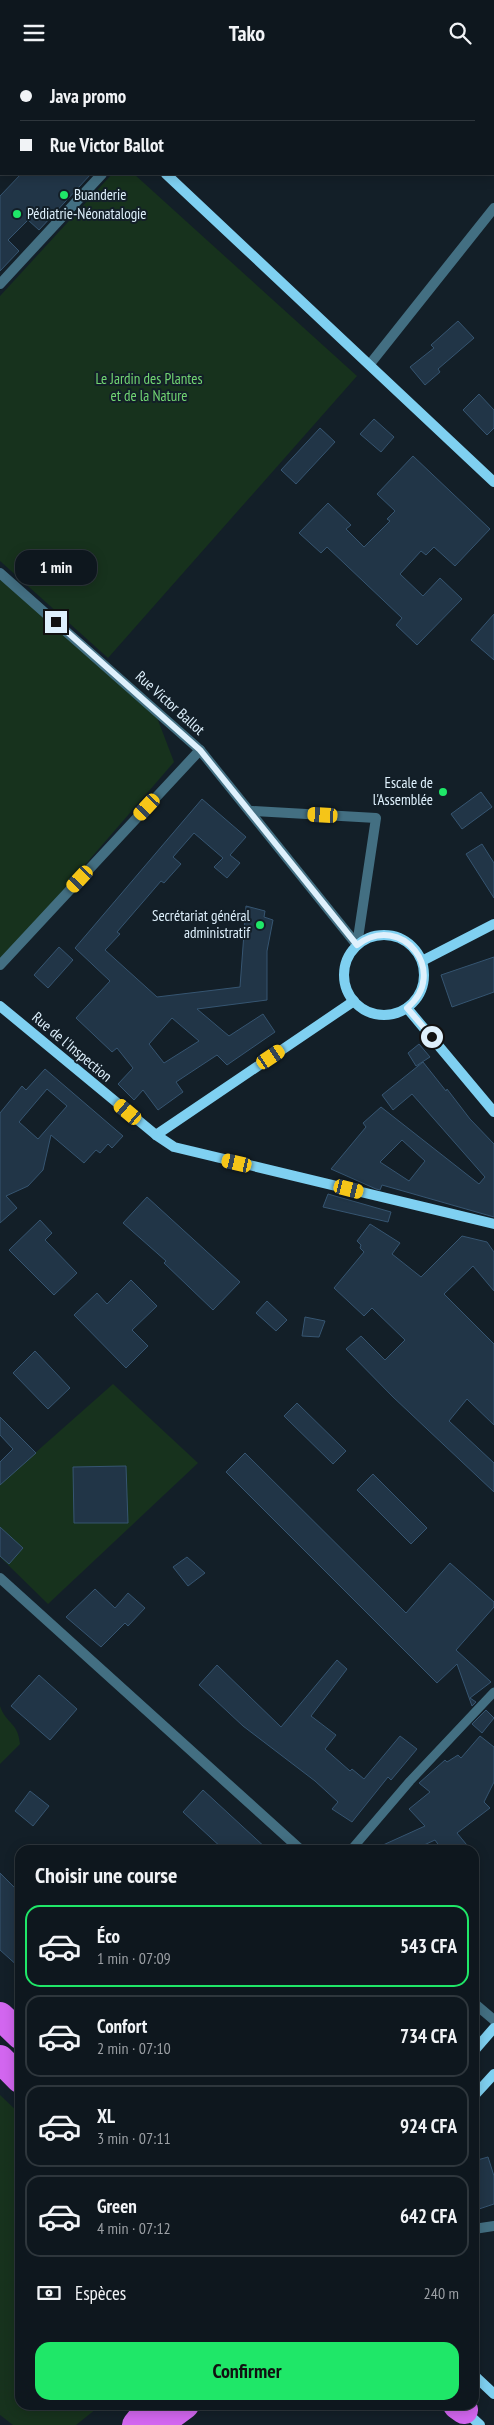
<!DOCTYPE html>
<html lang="fr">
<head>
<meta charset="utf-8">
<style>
	body { margin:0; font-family:"PT Sans Narrow",sans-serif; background:#172027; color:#f1f3f6; height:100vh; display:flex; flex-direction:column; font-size:19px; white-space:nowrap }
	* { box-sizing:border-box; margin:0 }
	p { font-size:16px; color:#9b9fa4 }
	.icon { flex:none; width:28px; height:28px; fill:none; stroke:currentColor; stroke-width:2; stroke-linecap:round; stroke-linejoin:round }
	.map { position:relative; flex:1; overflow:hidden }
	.panel { position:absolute; left:15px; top:1780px; width:464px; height:565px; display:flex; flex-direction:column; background:#0e171e; border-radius:15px; box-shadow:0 2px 12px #0003,0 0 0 1px #2e363c }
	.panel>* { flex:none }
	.guide { position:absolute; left:0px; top:0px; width:495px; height:110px; box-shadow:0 2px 12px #0003,0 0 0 1px #2e363c; display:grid; align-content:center; height:110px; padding:0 20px; background:#0e171e }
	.end { position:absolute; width:22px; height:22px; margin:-11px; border:6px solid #def0fc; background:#111; box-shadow:0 0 0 2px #111 }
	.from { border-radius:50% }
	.bubble { position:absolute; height:35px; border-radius:15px; background:#0e171e; box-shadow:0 2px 12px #0003,0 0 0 1px #2e363c; font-size:16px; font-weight:600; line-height:35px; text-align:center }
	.car { position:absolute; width:15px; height:30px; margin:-15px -8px; border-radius:6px; box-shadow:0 0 4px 1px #0007; background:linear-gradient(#f5c518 24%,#345 0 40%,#f5c518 0 76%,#345 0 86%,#f5c518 0) }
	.guide b { display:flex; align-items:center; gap:18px; height:48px; font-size:19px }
	.guide b+b { border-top:1px solid #2e363c }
	.guide i { width:12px; height:12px; background:#f1f3f6 }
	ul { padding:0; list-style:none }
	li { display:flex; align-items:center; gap:15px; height:82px; margin:0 10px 8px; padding:0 10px; border:2px solid #2e363c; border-radius:15px }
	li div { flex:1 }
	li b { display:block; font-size:19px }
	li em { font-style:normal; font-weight:600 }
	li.selected { border-color:#1fe768 }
	li>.icon { width:45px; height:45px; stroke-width:1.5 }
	h2 { padding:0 20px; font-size:22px; line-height:60px }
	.pay { display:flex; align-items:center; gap:12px; height:55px; padding:0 20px; font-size:19px }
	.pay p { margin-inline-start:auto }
	.cta { display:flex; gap:10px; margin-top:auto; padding:10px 20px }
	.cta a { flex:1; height:58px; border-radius:15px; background:#1fe768; color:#111; font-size:20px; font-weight:600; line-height:58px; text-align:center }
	header { display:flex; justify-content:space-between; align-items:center; height:65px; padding:0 20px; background:#0e171e; font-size:22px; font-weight:600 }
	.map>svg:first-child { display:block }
	.green { fill:#17321d }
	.building { fill:#213547; stroke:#365571; fill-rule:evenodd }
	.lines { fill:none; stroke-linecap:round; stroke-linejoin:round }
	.path { stroke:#3eb056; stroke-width:3; stroke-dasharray:2.5 4; stroke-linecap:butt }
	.lane { stroke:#436f82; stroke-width:9 }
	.street { stroke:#436f82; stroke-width:10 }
	.secondary { stroke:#7fd0f1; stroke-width:10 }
	.highway { stroke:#d266ef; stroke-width:28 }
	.route { stroke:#def0fc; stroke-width:6 }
	.poi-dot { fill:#1fe768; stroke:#131f28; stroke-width:2 }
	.labels { text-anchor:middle; stroke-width:4; stroke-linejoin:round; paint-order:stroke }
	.poi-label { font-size:15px; fill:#def0fc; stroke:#131f28; text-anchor:start }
	.park-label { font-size:15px; fill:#71d572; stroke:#131f28 }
	.street-label { font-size:15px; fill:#def0fc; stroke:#131f28 }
</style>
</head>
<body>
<header><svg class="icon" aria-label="menu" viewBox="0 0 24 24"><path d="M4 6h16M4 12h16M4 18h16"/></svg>Tako<svg class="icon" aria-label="search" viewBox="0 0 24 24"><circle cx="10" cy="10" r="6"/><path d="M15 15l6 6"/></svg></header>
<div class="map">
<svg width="494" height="2360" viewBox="0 0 494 2360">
	<rect width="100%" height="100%" fill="#131f28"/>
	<g class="green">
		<path d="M112,109h22l223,202 -249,282 -108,-97v-265z"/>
		<path d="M0,508l153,134 21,55 -174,201z"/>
		<path d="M113,1319l85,79 -150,141 -48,-47v-73z"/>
		<path d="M0,1641c6,18 18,16 20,38l-20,20z"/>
		<path d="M0,2030l20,19v291h81l-25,20h-63l-13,-10z"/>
	</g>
	<g class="building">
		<path d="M21,109h70l-52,56 -11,-10 -20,20 11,11 -19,20v-75z"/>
		<path d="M458,256l16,17 -36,31 2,3 -15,13 -15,-18 24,-19 -3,-3z"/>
		<path d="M479,329l15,16v18l-7,7 -24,-25z"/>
		<path d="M374,354l20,18 -13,15 -21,-18z"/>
		<path d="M320,363l15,14 -39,42 -15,-14z"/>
		<path d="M413,391l77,73 -35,37 -21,-19 -8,8 -5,-4 -21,23 23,22 17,-18 22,21 -45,46 -21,-20 6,-7 -75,-71 -6,6 -22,-20 29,-30 23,22 -5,4 18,18 26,-26 -3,-2 8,-8 -18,-17z"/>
		<path d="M494,549v46l-23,-20z"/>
		<path d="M481,727l11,15 -30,22 -11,-15z"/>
		<path d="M202,734l44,38 -16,18 10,8 -13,15 -13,-11 9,-9 -29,-25 -21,24 8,7 -17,19 -3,-2 -44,51 3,2 -15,16 52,47 83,-10 6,-81 19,5 -1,6 9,3 -6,31v49l-70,9 32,27 34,-22 12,18 -48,33 -10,-10 -41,27 7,10 -25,18 -15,-20 -9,10 -16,-16 15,-16 -16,-20 -5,4 -36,-34 34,-37 -35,-33zM172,953l27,23 -35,22 -15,-19z"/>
		<path d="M482,779l12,19v35l-28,-44z"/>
		<path d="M59,882l14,13 -25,28 -14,-13z"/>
		<path d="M494,892v35l-42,15 -11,-32z"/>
		<path d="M419,979l11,13 -14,9 -8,-13z"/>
		<path d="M423,997l23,29 1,-2 23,30 24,25v73l-112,-32 -2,5 -4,-1 -45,-20 35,-42 -3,-4 18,-16 98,77 6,-7 -73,-83 -19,16 -11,-15zM402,1075l23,21 -16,20 -29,-19z"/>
		<path d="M45,1004l78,67 -11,12 -4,-4 -8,9 -4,-3 -12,13 -33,-28 -8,35 -15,16 -22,10 11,12 -17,15v-110l22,-27 4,4zM47,1024l20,17 -29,33 -19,-17z"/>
		<path d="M328,1129l63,18 -3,10 -65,-15z"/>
		<path d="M147,1132l93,85 -27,28 -49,-47 2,-2 -43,-38z"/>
		<path d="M40,1155l12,13 -7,7 32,33 -23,22 -45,-45z"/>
		<path d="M370,1159l30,19 -8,11 29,23 41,-41 25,6 7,10v39l-21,-25 -29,28 50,50v81l-27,-26 -18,22 45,42v29l-101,-95 -47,-48 15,-13 24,24 20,-20 -33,-32 -8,8 -30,-28 30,-36 -4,-4 1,-3 -4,-4z"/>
		<path d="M131,1215l26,26 -25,24 16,16 -22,22 -52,-53 23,-22 10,11z"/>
		<path d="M267,1236l20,19 -11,11 -20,-18z"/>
		<path d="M305,1252l20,4 -6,16 -17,-1z"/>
		<path d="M35,1286l35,37 -22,21 -35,-36z"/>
		<path d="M297,1338l49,48 -13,13 -49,-48z"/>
		<path d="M0,1352l36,36 -36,32v-23l13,-13 -13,-14z"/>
		<path d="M245,1388l161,160 44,-50 44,39v5l-38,43 35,32 -21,16 6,4 -4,4 -15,-42 -20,19 -211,-211z"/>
		<path d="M126,1401l2,57h-54l-1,-56z"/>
		<path d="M373,1409l54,54 -16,16 -54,-54z"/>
		<path d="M0,1462l23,21 -14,16 -9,-8z"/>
		<path d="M187,1492l18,16 -17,13 -15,-19z"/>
		<path d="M95,1524l20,19 13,-15 17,15 -17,18 -3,-3 -24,24 -35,-30z"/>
		<path d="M337,1595l10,9 -36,47 25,19 -11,14 25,22 2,-2 12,10 36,-43 17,13 -26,31 -3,-3 -36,45 -20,-13 6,-7 -23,-21 -72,-55 -44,-41 18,-20 64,62z"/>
		<path d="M39,1610l38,34 -27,31 -39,-34z"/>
		<path d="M486,1645l8,8 -12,15 -10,-9z"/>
		<path d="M480,1671l14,11v35l-10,20 6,6 -33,25 14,17h-29l-7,-10 -22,10h-41l53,-24 -16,-17 21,-17 -11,-9 26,-23 2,2 11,-7 3,3z"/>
		<path d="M203,1725l65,60h-44l-41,-38z"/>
		<path d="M30,1726l19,15 -16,20 -18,-15z"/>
		<path d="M0,1808l20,20v75l-20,-18z"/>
		<path d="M488,2092l6,19v28l-15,5 -5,-17v-31z"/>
	</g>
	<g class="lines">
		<g class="path">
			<path d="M0,10l1,1"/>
			<path d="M0,108l1,-1"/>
		</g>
		<path class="lane" d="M351,1785l59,-69 84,-89"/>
		<g class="street">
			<path d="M0,219l102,-110"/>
			<path d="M370,299l124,-156"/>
			<path d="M0,508l200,177 157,195"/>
			<path d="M252,746l124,7 -19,127"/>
			<path d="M0,900l200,-215"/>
			<path d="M0,1513l301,272"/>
			<path d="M474,1938l20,17"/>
			<path d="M474,2164l20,-3"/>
		</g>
		<g class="secondary">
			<path d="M52,0l1,1"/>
			<path d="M166,109l328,308"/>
			<circle cx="384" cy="910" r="40"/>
			<path d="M422,896l72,-37"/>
			<path d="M0,941l156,129 18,12 320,77"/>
			<path d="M407,943l87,104"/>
			<path d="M156,1070l198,-134"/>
			<path d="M474,1986l20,-23"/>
			<path d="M474,2031l20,-22"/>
			<path d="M474,2310l20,19"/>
			<path d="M465,2346l15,14"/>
		</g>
		<g class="highway">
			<path d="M0,1951l20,19"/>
			<path d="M0,1994l20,20"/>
			<path d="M457,2340l7,5"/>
			<path d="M136,2360l16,-20"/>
			<path d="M158,2360l27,-20"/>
		</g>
	</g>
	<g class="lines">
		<path class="route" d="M56,557l144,128 157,195c45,-34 93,28 50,63l25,29"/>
	</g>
	<g class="poi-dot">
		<circle cx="64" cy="130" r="5"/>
		<circle cx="17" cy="149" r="5"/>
		<circle cx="443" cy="727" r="5"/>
		<circle cx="260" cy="860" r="5"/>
	</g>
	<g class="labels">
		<g class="poi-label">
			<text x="74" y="135">Buanderie</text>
			<text x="27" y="154">Pédiatrie-Néonatalogie</text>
			<text x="433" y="723" text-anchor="end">Escale de<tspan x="433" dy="17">l'Assemblée</tspan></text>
			<text x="250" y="856" text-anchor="end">Secrétariat général<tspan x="250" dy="17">administratif</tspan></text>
		</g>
		<g class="park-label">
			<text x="149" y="319">Le Jardin des Plantes<tspan x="149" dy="17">et de la Nature</tspan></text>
		</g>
		<g class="street-label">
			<text transform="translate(170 638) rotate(42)" y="5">Rue Victor Ballot</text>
			<text transform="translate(72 982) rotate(40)" y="5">Rue de l'Inspection</text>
		</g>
	</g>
</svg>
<i class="end from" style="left:432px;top:972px"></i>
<i class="end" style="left:56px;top:557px"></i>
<div class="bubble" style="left:15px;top:485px;width:82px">1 min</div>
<i class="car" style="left:147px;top:742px;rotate:223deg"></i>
<i class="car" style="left:323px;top:750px;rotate:273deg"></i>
<i class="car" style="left:80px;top:814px;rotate:223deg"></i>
<i class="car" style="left:271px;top:992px;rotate:56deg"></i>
<i class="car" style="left:128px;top:1047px;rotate:310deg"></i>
<i class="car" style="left:237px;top:1098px;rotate:283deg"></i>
<i class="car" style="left:349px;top:1124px;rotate:104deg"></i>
<div class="guide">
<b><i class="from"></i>Java promo</b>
<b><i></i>Rue Victor Ballot</b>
</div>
<section class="panel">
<h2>Choisir une course</h2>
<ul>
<li class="selected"><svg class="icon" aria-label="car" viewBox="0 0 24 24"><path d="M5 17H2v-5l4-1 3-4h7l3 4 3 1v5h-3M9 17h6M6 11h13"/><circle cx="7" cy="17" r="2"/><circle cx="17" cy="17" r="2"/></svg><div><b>Éco</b><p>1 min · 07:09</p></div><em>543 CFA</em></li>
<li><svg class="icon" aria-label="car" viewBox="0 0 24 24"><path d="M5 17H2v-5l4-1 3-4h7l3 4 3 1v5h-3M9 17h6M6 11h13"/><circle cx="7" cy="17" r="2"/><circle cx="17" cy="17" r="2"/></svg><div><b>Confort</b><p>2 min · 07:10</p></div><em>734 CFA</em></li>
<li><svg class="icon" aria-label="car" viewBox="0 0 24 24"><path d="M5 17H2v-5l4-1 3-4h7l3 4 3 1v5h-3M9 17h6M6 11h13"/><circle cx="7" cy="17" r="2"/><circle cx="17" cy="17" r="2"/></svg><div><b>XL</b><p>3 min · 07:11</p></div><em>924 CFA</em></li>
<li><svg class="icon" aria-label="car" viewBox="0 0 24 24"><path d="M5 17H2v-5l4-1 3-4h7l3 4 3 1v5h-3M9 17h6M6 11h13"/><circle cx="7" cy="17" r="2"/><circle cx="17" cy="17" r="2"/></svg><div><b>Green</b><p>4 min · 07:12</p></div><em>642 CFA</em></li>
</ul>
<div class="pay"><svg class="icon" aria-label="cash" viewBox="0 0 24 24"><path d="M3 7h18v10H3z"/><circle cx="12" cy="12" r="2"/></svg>Espèces<p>240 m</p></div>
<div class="cta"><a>Confirmer</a></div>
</section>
</div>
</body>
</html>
